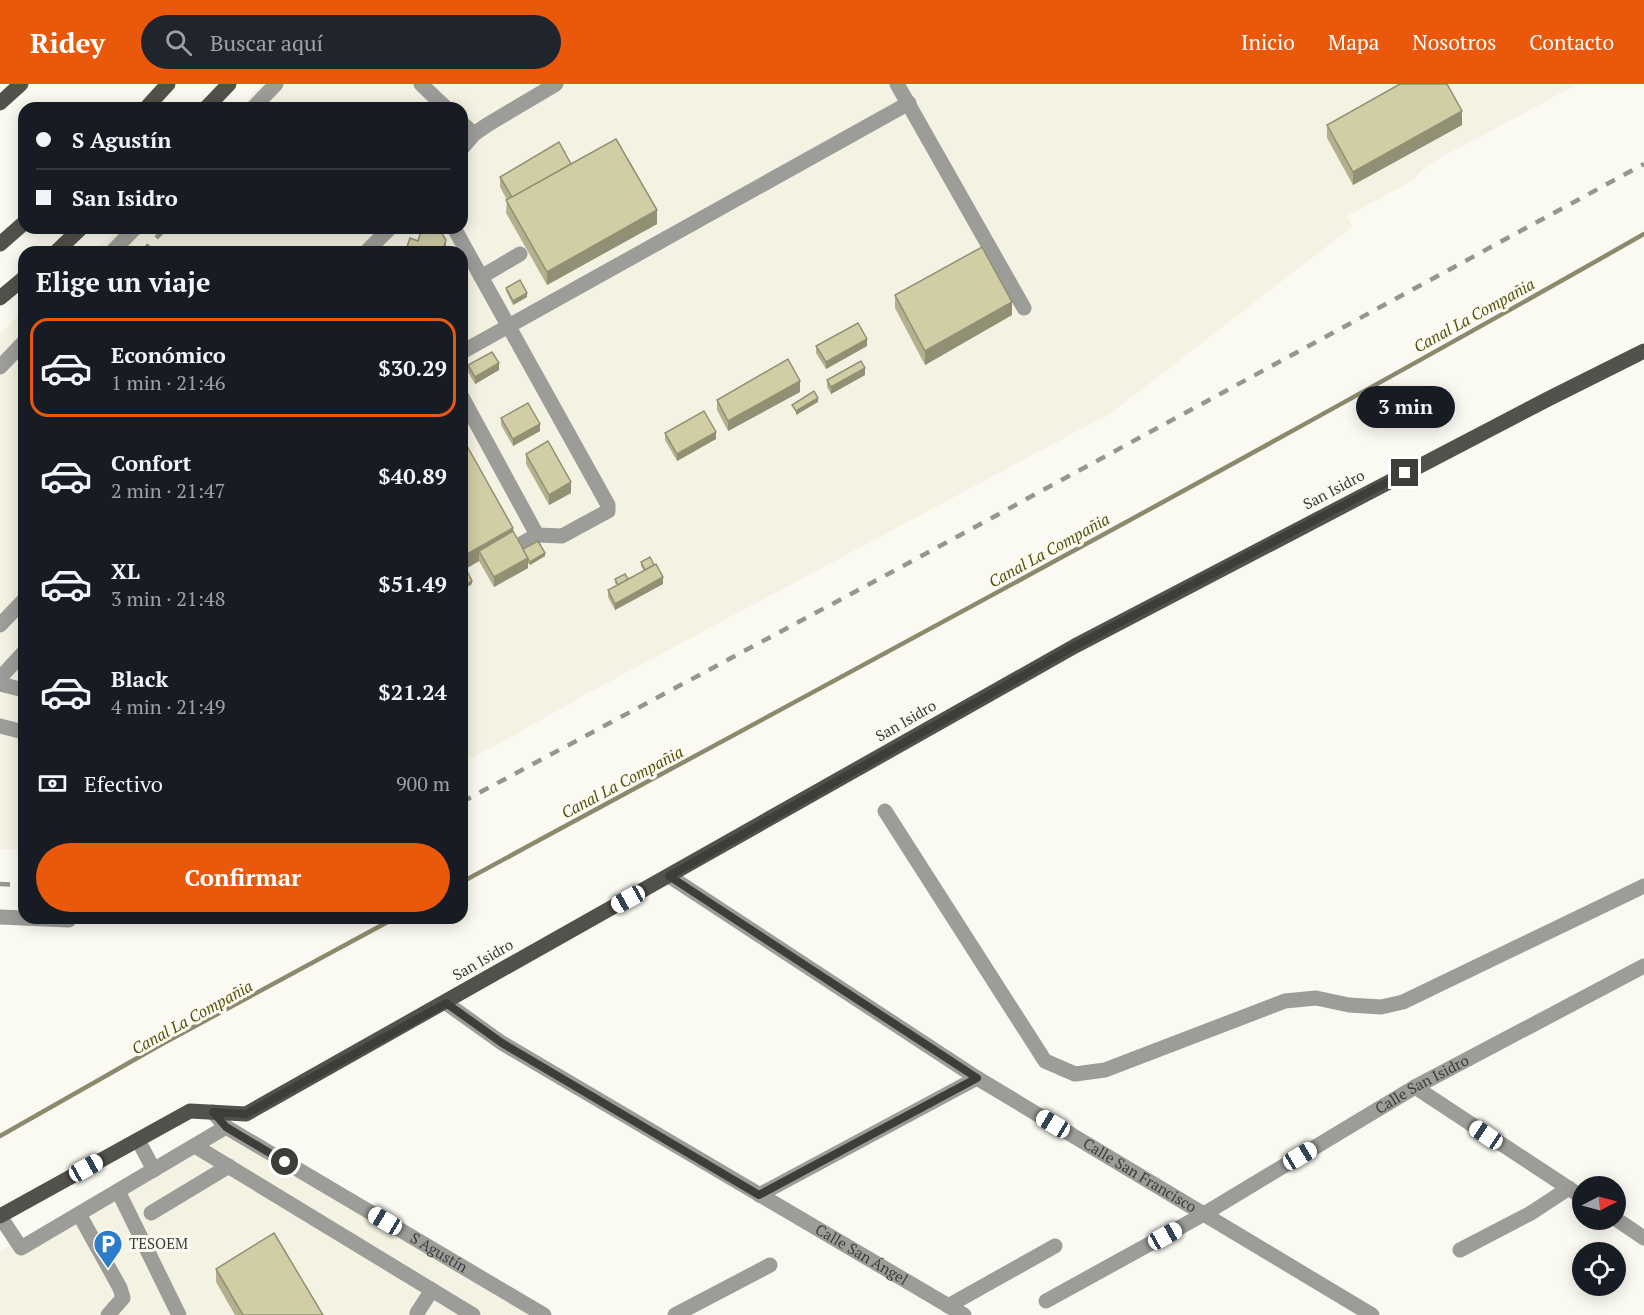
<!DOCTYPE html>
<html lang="es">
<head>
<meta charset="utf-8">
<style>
	body { margin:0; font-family:"PT Serif",serif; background:#20242c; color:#f1f3f6; height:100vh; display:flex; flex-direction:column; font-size:22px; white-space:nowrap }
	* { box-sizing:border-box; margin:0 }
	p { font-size:20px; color:#9ea1a6 }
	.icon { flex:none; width:33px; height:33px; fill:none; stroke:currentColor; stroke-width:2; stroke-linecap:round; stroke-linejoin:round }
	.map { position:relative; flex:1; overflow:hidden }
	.side { position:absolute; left:18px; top:162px; width:450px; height:678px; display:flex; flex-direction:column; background:#171b24; border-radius:18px; box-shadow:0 3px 15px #0003 }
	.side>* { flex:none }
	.banner { position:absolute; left:18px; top:18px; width:450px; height:132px; border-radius:18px; box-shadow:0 3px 15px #0003; display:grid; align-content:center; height:132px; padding:0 18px; background:#171b24 }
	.needle { width:39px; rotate:84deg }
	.tools { position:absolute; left:1572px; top:1092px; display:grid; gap:12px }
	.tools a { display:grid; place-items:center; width:54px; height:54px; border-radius:50%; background:#171b24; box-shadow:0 3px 15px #0003; font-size:30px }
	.end { position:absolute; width:27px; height:27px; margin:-14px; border:8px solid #3d3d3a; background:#fff; box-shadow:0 0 0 3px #fff }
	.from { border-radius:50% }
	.bubble { position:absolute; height:42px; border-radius:21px; background:#171b24; box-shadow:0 3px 15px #0003; font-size:20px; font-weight:800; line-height:42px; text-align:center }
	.car { position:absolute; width:18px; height:36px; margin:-18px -9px; border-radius:8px; box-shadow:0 0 4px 2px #0007; background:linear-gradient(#fff 24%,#345 0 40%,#fff 0 76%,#345 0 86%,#fff 0) }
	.banner b { display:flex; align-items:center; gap:21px; height:57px; font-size:22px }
	.banner b+b { border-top:2px solid #363941 }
	.banner i { width:15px; height:15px; background:#f1f3f6 }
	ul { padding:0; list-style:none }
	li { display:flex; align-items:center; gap:18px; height:99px; margin:0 12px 9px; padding:0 6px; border:3px solid transparent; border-radius:18px }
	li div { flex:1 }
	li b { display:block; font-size:22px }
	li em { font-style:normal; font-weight:800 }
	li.active { border-color:#ea580c }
	li>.icon { width:54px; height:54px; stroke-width:1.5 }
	h2 { padding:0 18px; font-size:27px; line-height:72px }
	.pay { display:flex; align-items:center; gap:15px; height:66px; padding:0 18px; font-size:22px }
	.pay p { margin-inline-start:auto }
	.action { display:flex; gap:12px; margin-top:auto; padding:12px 18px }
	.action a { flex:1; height:69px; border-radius:36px; background:#ea580c; color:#fff; font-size:24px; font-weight:800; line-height:69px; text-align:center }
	header { display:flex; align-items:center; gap:36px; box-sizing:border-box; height:84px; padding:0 30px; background:#ea580c; color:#fff }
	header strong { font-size:28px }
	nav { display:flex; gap:33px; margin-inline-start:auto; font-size:21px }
	.search { width:420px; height:54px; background:#20242c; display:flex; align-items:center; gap:15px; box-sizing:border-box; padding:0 21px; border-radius:33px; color:#9ea1a6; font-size:22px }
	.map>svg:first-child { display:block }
	.built { fill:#f4f2e2 }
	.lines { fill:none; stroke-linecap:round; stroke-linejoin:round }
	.stream { stroke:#8d896d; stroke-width:4.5 }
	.minor { stroke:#9c9c99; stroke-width:15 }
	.major { stroke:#52514b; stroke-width:15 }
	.rail { stroke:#969590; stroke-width:4.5; stroke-dasharray:10 10; stroke-linecap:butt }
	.wall { fill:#b4b08e }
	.shaded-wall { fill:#929074 }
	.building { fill:#d1cda5; stroke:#929074; stroke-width:1.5 }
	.route { stroke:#3d3d3a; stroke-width:8 }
	.labels { text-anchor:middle; stroke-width:6; stroke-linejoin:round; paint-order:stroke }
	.street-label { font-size:15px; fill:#3d3d3a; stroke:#fbfaf2 }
	.poi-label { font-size:15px; fill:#3d3d3a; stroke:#fbfaf2; text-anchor:start }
	.water-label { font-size:16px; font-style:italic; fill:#5a510e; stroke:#fbfaf2 }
</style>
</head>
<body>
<header>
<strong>Ridey</strong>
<div class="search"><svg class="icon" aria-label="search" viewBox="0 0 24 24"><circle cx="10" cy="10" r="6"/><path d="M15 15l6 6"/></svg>Buscar aquí</div>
<nav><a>Inicio</a><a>Mapa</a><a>Nosotros</a><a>Contacto</a></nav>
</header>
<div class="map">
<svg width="1644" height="1231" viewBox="0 0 1644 1231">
	<rect width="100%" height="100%" fill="#fbfaf2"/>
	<g class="built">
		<path d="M262,0h1316l-149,80 -19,18 -63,34 5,11 -241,186 -521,279 -86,49 -42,21v-510h-370l27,-24h343v-120h-222z"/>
		<path d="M24,228v538l-24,-1v-516z"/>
		<path d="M226,1044l304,187h-530v-64z"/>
	</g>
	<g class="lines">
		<g class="stream">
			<path d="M462,798c395,-214 792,-426 1182,-648"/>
			<path d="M0,1052l162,-92 233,-126"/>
		</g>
		<g class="minor">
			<path d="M421,0l25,24"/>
			<path d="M897,0l127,224"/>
			<path d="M253,24l23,-24"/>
			<path d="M462,39l12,11"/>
			<path d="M462,64l12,-14 13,-9 69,-41"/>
			<path d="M454,144l154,277v6l-46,25 -25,-1 -75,-138"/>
			<path d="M112,168l23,-24"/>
			<path d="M366,168l24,-24"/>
			<path d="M481,193l39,-23"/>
			<path d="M462,268l447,-249"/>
			<path d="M0,283l24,-25"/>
			<path d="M521,460l16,-9"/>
			<path d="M0,541l24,-25"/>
			<path d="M0,594l24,-26"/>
			<path d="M0,600l24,6"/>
			<path d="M0,642l24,6"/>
			<path d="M885,727l160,250 30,13 30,-4 180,-69 31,-3 33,7 32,2 22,-5 241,-116"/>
			<path id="s1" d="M669,792l308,202 395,237"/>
			<path d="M0,833l69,3"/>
			<path id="s2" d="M446,919l56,40 462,272"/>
			<path d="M1415,1003l167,110"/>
			<path id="s3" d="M213,1028l13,15 318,188"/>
			<path d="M138,1056l16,30"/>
			<path d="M195,1062l278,169"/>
			<path d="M118,1107l61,124"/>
			<path d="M759,1111l218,-117"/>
			<path d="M151,1129l78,-47"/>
			<path d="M79,1130l41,74 3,10 -15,17"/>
			<path d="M0,1132l21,32 205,-121"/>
			<path d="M1616,1135l28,19"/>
			<path d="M1460,1166l71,-37 38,-25"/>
			<path id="s4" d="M1046,1217l158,-87 211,-127 229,-121"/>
			<path d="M948,1222l107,-60"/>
			<path d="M417,1231v-2l15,-23"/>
			<path d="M675,1231l95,-50"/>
		</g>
		<g class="major">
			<path d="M0,19l21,-19"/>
			<path d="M146,24l22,-24"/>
			<path d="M206,24l23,-24"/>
			<path d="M0,160l24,-21"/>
			<path d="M56,168l25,-24"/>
			<path d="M0,214l24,-20"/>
			<path d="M0,1132l190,-105 56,3 829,-468 475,-248 94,-47"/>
		</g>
		<g class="rail">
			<path d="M142,168l24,-24"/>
			<path d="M462,718l430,-230 752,-408"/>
			<path d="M0,800l24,1"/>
		</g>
	</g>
	<g class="wall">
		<path d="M1327,41h135l-109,60 -26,-47z"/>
		<path d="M571,80l86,60 -110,61 -41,-72 1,-13 -7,-13v-10z"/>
		<path d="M506,204l21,9 -14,8 -7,-14z"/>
		<path d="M895,211l117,20 -87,50 -30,-57z"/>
		<path d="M816,262h51l-41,23 -10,-16z"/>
		<path d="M468,281l31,5 -24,14 -7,-12z"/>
		<path d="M865,291l-34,19 -4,-7v-7z"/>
		<path d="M800,308l-72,39 -11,-21v-10z"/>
		<path d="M501,334l39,13 -27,15 -12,-21z"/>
		<path d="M665,349l51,6 -39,22 -12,-21z"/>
		<path d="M462,353l61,112 22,7 -15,9 -2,-2v5l-34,19 -15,-26 -17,10z"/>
		<path d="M526,370l45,39 -22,12 -23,-41z"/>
		<path d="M641,478l22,22 -48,26 -7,-13v-7l9,-5 -2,-2v-4h13l16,-8 -3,-5z"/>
		<path d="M216,1185l107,46h-88l-19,-33z"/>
	</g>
	<g class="shaded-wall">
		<path d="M1462,27v14l-109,60v-13z"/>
		<path d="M657,126v14l-110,61v-13z"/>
		<path d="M446,156v12h-4z"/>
		<path d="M527,209v4l-14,8v-4z"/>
		<path d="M1012,218v13l-87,50v-14z"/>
		<path d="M867,255v7l-41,23v-7z"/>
		<path d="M499,279v7l-24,14v-7z"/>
		<path d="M865,284v7l-34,19v-7z"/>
		<path d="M800,297v11l-72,39v-10z"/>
		<path d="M818,314v4l-22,13v-4z"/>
		<path d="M540,340v7l-27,15v-7z"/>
		<path d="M716,348v7l-39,22v-7z"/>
		<path d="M571,398v11l-22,12v-10z"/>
		<path d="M513,444v14l-34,9v10l-17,10v-14z"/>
		<path d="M545,469v3l-15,9v-3z"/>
		<path d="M528,474v10l-34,19v-10z"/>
		<path d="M663,493v7l-48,26v-6z"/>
		<path d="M472,497v3l-6,4v-4z"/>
	</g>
	<g class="building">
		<path d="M1400,0h47l15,27 -109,61 -26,-47z"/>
		<path d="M616,55l41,71 -110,62 -41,-72z"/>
		<path d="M559,58l12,22 -59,33 -12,-20z"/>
		<path d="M422,144h17l7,12 -4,12h-44l9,-5 3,-9 8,3z"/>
		<path d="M982,163l30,55 -87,49 -30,-56z"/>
		<path d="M520,196l7,13 -14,8 -7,-13z"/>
		<path d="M858,239l9,16 -41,23 -10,-16z"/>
		<path d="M492,268l7,11 -24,14 -7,-12z"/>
		<path d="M788,275l12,22 -72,40 -11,-21z"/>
		<path d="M861,277l4,7 -34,19 -4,-7z"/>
		<path d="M814,307l4,7 -22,13 -4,-6z"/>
		<path d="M528,319l12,21 -27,15 -12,-21z"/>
		<path d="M704,327l12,21 -39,22 -12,-21z"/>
		<path d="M462,353l51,91 -51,29z"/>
		<path d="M548,357l23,41 -22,13 -23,-41z"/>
		<path d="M513,447l15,27 -34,19 -15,-26z"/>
		<path d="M538,457l7,12 -15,9 -7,-13z"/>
		<path d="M650,473l4,8 -9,5 -4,-8z"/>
		<path d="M656,480l7,13 -48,27 -7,-14z"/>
		<path d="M467,487l5,10 -6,3 -4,-6v-4z"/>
		<path d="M625,490l3,5 -10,6 -3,-6z"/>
		<path d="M274,1149l49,82h-80l-27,-46z"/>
	</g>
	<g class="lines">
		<path class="route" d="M285,1078l-59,-35 -13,-15 33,2 200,-111 56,40 257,152 218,-117 -308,-202 406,-230 330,-173"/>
	</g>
	<defs>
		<g id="parking-pin" transform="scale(1.5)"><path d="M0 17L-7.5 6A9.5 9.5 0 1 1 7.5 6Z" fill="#2b7ccb" stroke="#fbfaf2"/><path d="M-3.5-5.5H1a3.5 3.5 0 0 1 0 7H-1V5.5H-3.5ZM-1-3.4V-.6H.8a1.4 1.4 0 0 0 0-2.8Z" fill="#fff"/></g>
	</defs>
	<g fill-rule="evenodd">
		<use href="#parking-pin" x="108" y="1160"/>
	</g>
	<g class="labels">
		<g class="street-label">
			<text transform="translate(1334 406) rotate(-28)" y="5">San Isidro</text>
			<text transform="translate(906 637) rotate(-30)" y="5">San Isidro</text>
			<text transform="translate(483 876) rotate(-30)" y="5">San Isidro</text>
			<text dy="5" stroke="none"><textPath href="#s4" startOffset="434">Calle San Isidro</textPath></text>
			<text dy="5" stroke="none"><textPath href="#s1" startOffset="558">Calle San Francisco</textPath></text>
			<text dy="5" stroke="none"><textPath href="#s3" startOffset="267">S Agustín</textPath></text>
			<text dy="5" stroke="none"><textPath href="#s2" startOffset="486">Calle San Ángel</textPath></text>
		</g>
		<g class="poi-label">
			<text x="129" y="1165">TESOEM</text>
		</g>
		<g class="water-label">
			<text transform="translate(1474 231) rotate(-29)" y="6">Canal La Compañia</text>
			<text transform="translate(1049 466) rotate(-29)" y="6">Canal La Compañia</text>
			<text transform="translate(622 698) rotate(-28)" y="6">Canal La Compañia</text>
			<text transform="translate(192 933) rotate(-29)" y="6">Canal La Compañia</text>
		</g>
	</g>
</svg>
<div class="tools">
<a><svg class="needle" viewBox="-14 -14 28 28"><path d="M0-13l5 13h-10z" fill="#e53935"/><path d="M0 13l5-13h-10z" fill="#9ea1a6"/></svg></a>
<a><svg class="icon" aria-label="locate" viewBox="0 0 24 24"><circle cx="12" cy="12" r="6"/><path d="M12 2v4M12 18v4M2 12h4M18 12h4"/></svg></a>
</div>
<i class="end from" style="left:285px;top:1078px"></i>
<i class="end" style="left:1405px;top:389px"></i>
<div class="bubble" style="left:1356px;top:302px;width:99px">3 min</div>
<i class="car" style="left:628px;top:815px;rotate:241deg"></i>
<i class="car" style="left:1053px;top:1040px;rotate:301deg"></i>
<i class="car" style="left:1486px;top:1051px;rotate:304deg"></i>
<i class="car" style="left:1300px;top:1072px;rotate:59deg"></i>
<i class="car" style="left:86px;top:1084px;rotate:61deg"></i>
<i class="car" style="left:385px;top:1137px;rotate:301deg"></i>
<i class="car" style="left:1165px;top:1152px;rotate:61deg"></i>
<div class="banner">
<b><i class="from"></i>S Agustín</b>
<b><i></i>San Isidro</b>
</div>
<section class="side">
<h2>Elige un viaje</h2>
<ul>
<li class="active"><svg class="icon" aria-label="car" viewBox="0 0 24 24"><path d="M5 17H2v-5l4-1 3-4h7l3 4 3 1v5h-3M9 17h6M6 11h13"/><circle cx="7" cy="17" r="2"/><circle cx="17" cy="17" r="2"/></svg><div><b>Económico</b><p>1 min · 21:46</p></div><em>$30.29</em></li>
<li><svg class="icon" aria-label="car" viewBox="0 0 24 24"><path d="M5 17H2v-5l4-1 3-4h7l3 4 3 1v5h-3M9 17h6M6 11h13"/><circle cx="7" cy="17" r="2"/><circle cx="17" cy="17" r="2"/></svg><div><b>Confort</b><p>2 min · 21:47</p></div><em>$40.89</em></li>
<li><svg class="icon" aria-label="car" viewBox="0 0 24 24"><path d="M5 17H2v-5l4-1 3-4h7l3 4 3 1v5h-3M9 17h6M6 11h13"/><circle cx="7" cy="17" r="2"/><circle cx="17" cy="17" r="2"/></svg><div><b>XL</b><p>3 min · 21:48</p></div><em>$51.49</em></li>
<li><svg class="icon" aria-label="car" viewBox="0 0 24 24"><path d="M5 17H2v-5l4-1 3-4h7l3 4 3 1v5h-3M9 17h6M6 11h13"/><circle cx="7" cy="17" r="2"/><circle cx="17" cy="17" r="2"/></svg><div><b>Black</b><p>4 min · 21:49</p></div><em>$21.24</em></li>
</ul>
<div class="pay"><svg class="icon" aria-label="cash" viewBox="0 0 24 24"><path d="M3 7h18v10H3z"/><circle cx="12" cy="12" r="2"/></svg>Efectivo<p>900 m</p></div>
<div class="action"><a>Confirmar</a></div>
</section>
</div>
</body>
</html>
